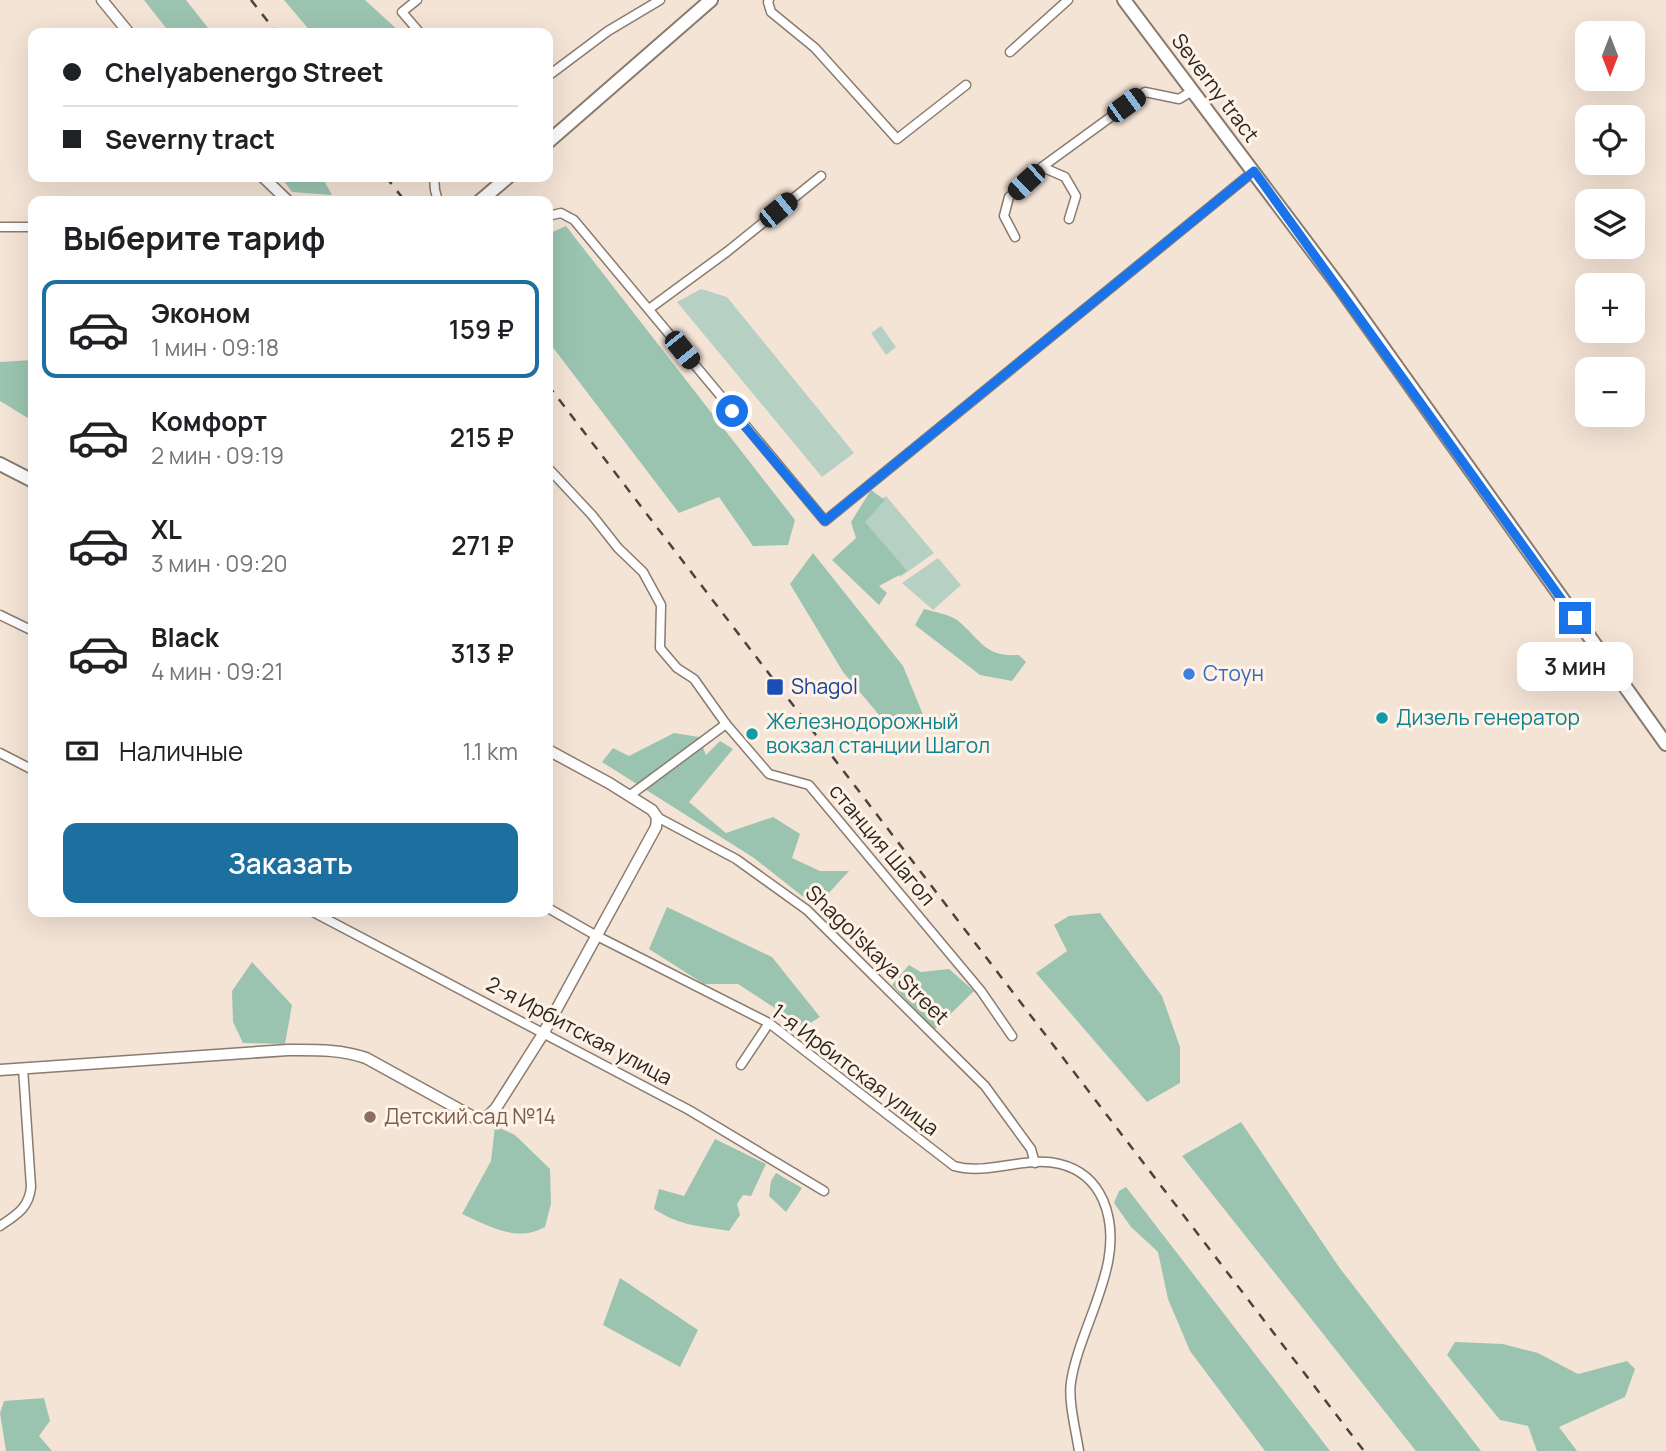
<!DOCTYPE html>
<html lang="ru">
<head>
<meta charset="utf-8">
<style>
	body { margin:0; font-family:Manrope,sans-serif; background:#f6f6f6; color:#202124; height:100vh; display:flex; flex-direction:column; font-size:26px; white-space:nowrap }
	* { box-sizing:border-box; margin:0 }
	p { font-size:23px; color:#757577 }
	.icon { flex:none; width:38px; height:38px; fill:none; stroke:currentColor; stroke-width:2; stroke-linecap:round; stroke-linejoin:round }
	.map { position:relative; flex:1; overflow:hidden }
	.drawer { position:absolute; left:28px; top:196px; width:525px; height:721px; display:flex; flex-direction:column; background:#fff; border-radius:14px; box-shadow:0 7px 28px #0002 }
	.drawer>* { flex:none }
	.guide { position:absolute; left:28px; top:28px; width:525px; height:154px; border-radius:14px; box-shadow:0 7px 28px #0002; display:grid; align-content:center; height:154px; padding:0 35px; background:#fff }
	.needle { width:46px; rotate:180deg }
	.buttons { position:absolute; left:1575px; top:21px; display:grid; gap:14px }
	.buttons a { display:grid; place-items:center; width:70px; height:70px; border-radius:14px; background:#fff; box-shadow:0 7px 28px #0002; font-size:35px }
	.end { position:absolute; width:32px; height:32px; margin:-16px; border:9px solid #1a73e8; background:#fff; box-shadow:0 0 0 4px #fff }
	.from { border-radius:50% }
	.bubble { position:absolute; height:49px; border-radius:14px; background:#fff; box-shadow:0 7px 28px #0002; font-size:23px; font-weight:600; line-height:49px; text-align:center }
	.car { position:absolute; width:21px; height:42px; margin:-21px -10px; border-radius:9px; box-shadow:0 0 5px 2px #0007; background:linear-gradient(#222 24%,#8ab4d8 0 40%,#222 0 76%,#8ab4d8 0 86%,#222 0) }
	.guide b { display:flex; align-items:center; gap:24px; height:66px; font-size:26px }
	.guide b+b { border-top:2px solid #e0e0e0 }
	.guide i { width:18px; height:18px; background:#202124 }
	ul { padding:0; list-style:none }
	li { display:flex; align-items:center; gap:21px; height:98px; margin:0 14px 10px; padding:0 21px; border:4px solid transparent; border-radius:14px }
	li div { flex:1 }
	li b { display:block; font-size:26px }
	li em { font-style:normal; font-weight:600 }
	li.selected { border-color:#1d6fa0 }
	li>.icon { width:63px; height:63px; stroke-width:1.5 }
	h2 { padding:0 35px; font-size:32px; line-height:84px }
	.pay { display:flex; align-items:center; gap:18px; height:77px; padding:0 35px; font-size:26px }
	.pay p { margin-inline-start:auto }
	.button { display:flex; gap:14px; margin-top:auto; padding:14px 35px }
	.button a { flex:1; height:80px; border-radius:14px; background:#1d6fa0; color:#fff; font-size:28px; font-weight:600; line-height:80px; text-align:center }
	.map>svg:first-child { display:block }
	.green { fill:#b6d1c3 }
	.forest { fill:#9bc4b0 }
	.lines { fill:none; stroke-linecap:round; stroke-linejoin:round }
	.minor-casing { stroke:#8a7b6f; stroke-width:11 }
	.tertiary-casing { stroke:#8a7b6f; stroke-width:13 }
	.secondary-casing { stroke:#8a7b6f; stroke-width:16 }
	.minor { stroke:#fff; stroke-width:8 }
	.tertiary { stroke:#fff; stroke-width:10 }
	.secondary { stroke:#fff; stroke-width:12 }
	.rail { stroke:#4b433d; stroke-width:2.5; stroke-dasharray:9 9; stroke-linecap:butt }
	.route { stroke:#1a73e8; stroke-width:9 }
	.shop-dot { fill:#3f7fe0; stroke:#fff2e7; stroke-width:2.5 }
	.transit-dot { fill:#1a4fb4; stroke:#fff2e7; stroke-width:2.5 }
	.culture-dot { fill:#0f9aa8; stroke:#fff2e7; stroke-width:2.5 }
	.education-dot { fill:#8d6e63; stroke:#fff2e7; stroke-width:2.5 }
	.labels { text-anchor:middle; stroke-width:6; stroke-linejoin:round; paint-order:stroke }
	.street-label { font-size:21px; fill:#2d2722; stroke:#fff2e7 }
	.shop-label { font-size:21px; fill:#366cbe; stroke:#fff2e7; text-anchor:start }
	.transit-label { font-size:21px; fill:#164399; stroke:#fff2e7; text-anchor:start }
	.culture-label { font-size:21px; fill:#0d838f; stroke:#fff2e7; text-anchor:start }
	.education-label { font-size:21px; fill:#785e54; stroke:#fff2e7; text-anchor:start }
</style>
</head>
<body>
<div class="map">
<svg width="1666" height="1451" viewBox="0 0 1666 1451">
	<rect width="100%" height="100%" fill="#f4e4d6"/>
	<g class="green">
		<path d="M701,289l26,8 127,156 -32,24 -145,-175z"/>
		<path d="M881,326l15,21 -10,8 -15,-22z"/>
		<path d="M886,496l48,57 -34,24 -45,-55z"/>
		<path d="M938,558l23,27 -28,25 -31,-27z"/>
	</g>
	<g class="forest">
		<path d="M144,0h42l26,33h-42z"/>
		<path d="M284,0h81l36,33h-89z"/>
		<path d="M281,177h41l10,18 -40,-3z"/>
		<path d="M566,226l229,294 -7,25 -35,1 -34,-49 -40,16 -131,-172v-107z"/>
		<path d="M33,360l-2,60 -31,-19v-39z"/>
		<path d="M871,490l14,10 -20,22 42,49 -28,15 8,7 -8,12 -47,-45 24,-22 -5,-16z"/>
		<path d="M813,553l90,113 21,51 -24,-3 -15,8 -42,-50 -53,-88z"/>
		<path d="M924,609c10,3 25,5 33,11 24,19 26,37 62,35l7,7 -14,19 -32,-6 -65,-50z"/>
		<path d="M674,733l25,4 7,18 14,-14 13,8 -44,53 37,31 47,-16 27,17 -8,24 28,13h29l-33,36 -62,-49 -152,-96 11,-14 16,8z"/>
		<path d="M667,907l105,50 48,60 -16,10 -66,-43h-34l-55,-35z"/>
		<path d="M1100,913l62,83 18,51v36l-33,19 -111,-129 31,-22 -13,-26 15,-9z"/>
		<path d="M252,962l40,43 -7,39 -42,-1 -10,-21 -1,-31z"/>
		<path d="M909,965l12,7 28,-3 25,22 -40,39 -42,-45z"/>
		<path d="M1241,1122l98,145 142,184h-65l-234,-295z"/>
		<path d="M495,1126l20,9 35,34 1,35 -6,23c-28,16 -56,-1 -83,-13l29,-53z"/>
		<path d="M715,1139l51,25 -15,32 -8,-1 -6,9 3,11 -11,16c-29,-5 -49,-5 -75,-22l5,-20 25,7z"/>
		<path d="M776,1173l26,15 -16,24 -17,-16 2,-15z"/>
		<path d="M1126,1187l204,264h-65l-75,-100 -22,-52 -10,-47 -27,-25 -17,-24 5,-12z"/>
		<path d="M620,1278l78,52 -18,37 -77,-42z"/>
		<path d="M1455,1342l48,2 35,9 40,21 49,-13 8,8 -10,28 -66,30 18,24h-40l-9,-25 -28,-6 -53,-65z"/>
		<path d="M44,1398l6,23 -11,15 13,15h-46l-6,-38 4,-12z"/>
	</g>
	<g class="lines">
		<g class="minor-casing">
			<g id="minor">
				<path d="M417,0l-15,12 18,21"/>
				<path d="M769,0l-1,2 3,10 44,36 82,91 69,-54"/>
				<path d="M1010,52l58,-52"/>
				<path d="M548,76l60,-45 52,-31"/>
				<path d="M1042,167l23,10 11,19 -7,23"/>
				<path d="M434,177l1,13 3,11"/>
				<path d="M548,216l13,-3 13,7 251,301 429,-350"/>
				<path d="M0,227h33"/>
				<path d="M1015,237l-11,-21 5,-19 33,-30 103,-75 34,7 13,-8"/>
				<path d="M649,309l79,-58 93,-75"/>
				<path d="M548,468l44,47 26,33 25,24 18,33 -1,43 17,20 17,11 32,45 43,50 40,11 172,206 31,45"/>
				<path d="M0,615l33,16"/>
				<path d="M0,753l33,17"/>
				<path d="M629,796l97,-72"/>
				<path d="M657,817l79,42 71,51 178,176 46,63 4,14"/>
				<path d="M548,908l47,27 174,88 185,143c35,10 71,-11 106,-2 20,5 35,18 43,36 26,60 -23,123 -32,182 -3,19 5,49 8,69"/>
				<path d="M313,912l376,198 135,81"/>
				<path d="M741,1065l28,-42"/>
				<path d="M0,1226c16,-11 29,-18 31,-39l-8,-119"/>
			</g>
		</g>
		<g class="tertiary-casing">
			<g id="tertiary">
				<path d="M102,0l27,33"/>
				<path d="M263,177l25,24"/>
				<path d="M0,1070l288,-20c27,0 52,-1 78,8l109,60 12,-1 9,-9 47,-74 113,-207 1,-10 -5,-7 -43,-27 -61,-33"/>
			</g>
		</g>
		<g class="secondary-casing">
			<g id="secondary">
				<path d="M1124,0l218,290 324,454"/>
				<path d="M548,142l163,-142"/>
				<path d="M480,201l28,-24"/>
				<path d="M0,464l33,17"/>
			</g>
		</g>
		<use href="#minor" class="minor"/>
		<use href="#tertiary" class="tertiary"/>
		<use href="#secondary" class="secondary"/>
		<g class="rail">
			<path d="M251,0l26,33"/>
			<path d="M386,177l19,24"/>
			<path d="M548,385l816,1066"/>
		</g>
	</g>
	<g class="lines">
		<path class="route" d="M732,411l93,110 429,-350 321,447"/>
	</g>
	<circle class="shop-dot" cx="1189" cy="674" r="7"/>
	<rect class="transit-dot" x="766" y="678" width="18" height="18" rx="3.5"/>
	<g class="culture-dot">
		<circle cx="1382" cy="718" r="7"/>
		<circle cx="752" cy="734" r="7"/>
	</g>
	<circle class="education-dot" cx="370" cy="1117" r="7"/>
	<g class="labels">
		<g class="street-label">
			<text transform="translate(1215 88) rotate(53)" y="7">Severny tract</text>
			<text transform="translate(882 845) rotate(50)" y="7">станция Шагол</text>
			<text transform="translate(877 955) rotate(44)" y="7">Shagol'skaya Street</text>
			<text transform="translate(579 1031) rotate(28)" y="7">2-я Ирбитская улица</text>
			<text transform="translate(855 1070) rotate(37)" y="7">1-я Ирбитская улица</text>
		</g>
		<g class="shop-label">
			<text x="1203" y="681">Стоун</text>
		</g>
		<g class="transit-label">
			<text x="791" y="694">Shagol</text>
		</g>
		<g class="culture-label">
			<text x="1396" y="725">Дизель генератор</text>
			<text x="766" y="729">Железнодорожный<tspan x="766" dy="24">вокзал станции Шагол</tspan></text>
		</g>
		<g class="education-label">
			<text x="384" y="1124">Детский сад №14</text>
		</g>
	</g>
</svg>
<div class="buttons">
<a><svg class="needle" viewBox="-14 -14 28 28"><path d="M0-13l5 13h-10z" fill="#e53935"/><path d="M0 13l5-13h-10z" fill="#757577"/></svg></a>
<a><svg class="icon" aria-label="locate" viewBox="0 0 24 24"><circle cx="12" cy="12" r="6"/><path d="M12 2v4M12 18v4M2 12h4M18 12h4"/></svg></a>
<a><svg class="icon" aria-label="layers" viewBox="0 0 24 24"><path d="M12 4l9 5-9 5-9-5zM3 14l9 5 9-5"/></svg></a>
<a>+</a>
<a>−</a>
</div>
<i class="end from" style="left:732px;top:411px"></i>
<i class="end" style="left:1575px;top:618px"></i>
<div class="bubble" style="left:1517px;top:642px;width:116px">3 мин</div>
<i class="car" style="left:1126px;top:105px;rotate:54deg"></i>
<i class="car" style="left:1026px;top:182px;rotate:227deg"></i>
<i class="car" style="left:778px;top:210px;rotate:51deg"></i>
<i class="car" style="left:682px;top:350px;rotate:141deg"></i>
<div class="guide">
<b><i class="from"></i>Chelyabenergo Street</b>
<b><i></i>Severny tract</b>
</div>
<section class="drawer">
<h2>Выберите тариф</h2>
<ul>
<li class="selected"><svg class="icon" aria-label="car" viewBox="0 0 24 24"><path d="M5 17H2v-5l4-1 3-4h7l3 4 3 1v5h-3M9 17h6M6 11h13"/><circle cx="7" cy="17" r="2"/><circle cx="17" cy="17" r="2"/></svg><div><b>Эконом</b><p>1 мин · 09:18</p></div><em>159 ₽</em></li>
<li><svg class="icon" aria-label="car" viewBox="0 0 24 24"><path d="M5 17H2v-5l4-1 3-4h7l3 4 3 1v5h-3M9 17h6M6 11h13"/><circle cx="7" cy="17" r="2"/><circle cx="17" cy="17" r="2"/></svg><div><b>Комфорт</b><p>2 мин · 09:19</p></div><em>215 ₽</em></li>
<li><svg class="icon" aria-label="car" viewBox="0 0 24 24"><path d="M5 17H2v-5l4-1 3-4h7l3 4 3 1v5h-3M9 17h6M6 11h13"/><circle cx="7" cy="17" r="2"/><circle cx="17" cy="17" r="2"/></svg><div><b>XL</b><p>3 мин · 09:20</p></div><em>271 ₽</em></li>
<li><svg class="icon" aria-label="car" viewBox="0 0 24 24"><path d="M5 17H2v-5l4-1 3-4h7l3 4 3 1v5h-3M9 17h6M6 11h13"/><circle cx="7" cy="17" r="2"/><circle cx="17" cy="17" r="2"/></svg><div><b>Black</b><p>4 мин · 09:21</p></div><em>313 ₽</em></li>
</ul>
<div class="pay"><svg class="icon" aria-label="cash" viewBox="0 0 24 24"><path d="M3 7h18v10H3z"/><circle cx="12" cy="12" r="2"/></svg>Наличные<p>1.1 km</p></div>
<div class="button"><a>Заказать</a></div>
</section>
</div>
</body>
</html>
